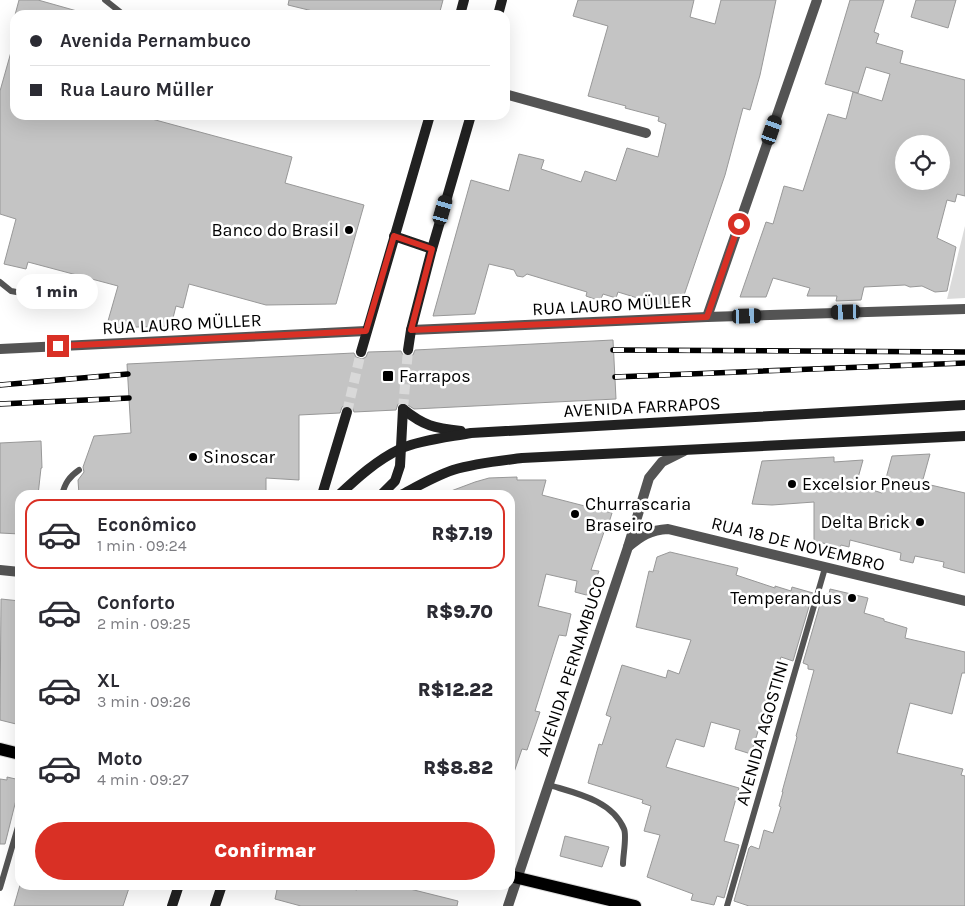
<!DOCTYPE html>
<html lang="pt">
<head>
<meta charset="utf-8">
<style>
	body { margin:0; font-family:Karla,sans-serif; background:#f7f7f7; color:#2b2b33; height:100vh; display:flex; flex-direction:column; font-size:19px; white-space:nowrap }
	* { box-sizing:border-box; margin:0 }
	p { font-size:16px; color:#7c7c81 }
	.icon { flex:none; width:28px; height:28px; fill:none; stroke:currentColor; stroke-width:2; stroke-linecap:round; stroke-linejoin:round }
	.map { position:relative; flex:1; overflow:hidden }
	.side { position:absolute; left:15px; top:490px; width:500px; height:400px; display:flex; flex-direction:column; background:#fff; border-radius:15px; box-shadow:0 5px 20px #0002 }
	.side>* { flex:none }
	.top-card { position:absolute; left:10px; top:10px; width:500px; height:110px; border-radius:15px; box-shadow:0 5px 20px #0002; display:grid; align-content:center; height:110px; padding:0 20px; background:#fff }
	.fabs { position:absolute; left:895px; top:135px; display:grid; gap:10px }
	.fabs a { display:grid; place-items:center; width:55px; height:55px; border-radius:50%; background:#fff; box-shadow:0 5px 20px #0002; font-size:25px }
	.end { position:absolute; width:22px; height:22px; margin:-11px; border:6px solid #d93025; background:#fff; box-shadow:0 0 0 2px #fff }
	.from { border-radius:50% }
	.bubble { position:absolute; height:35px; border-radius:18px; background:#fff; box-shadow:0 5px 20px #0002; font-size:16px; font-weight:800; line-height:35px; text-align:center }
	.car { position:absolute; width:15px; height:30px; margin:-15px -8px; border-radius:6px; box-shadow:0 0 4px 1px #0007; background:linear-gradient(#222 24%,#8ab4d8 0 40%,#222 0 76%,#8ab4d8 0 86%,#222 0) }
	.top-card b { display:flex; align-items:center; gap:18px; height:48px; font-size:19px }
	.top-card b+b { border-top:1px solid #e1e1e2 }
	.top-card i { width:12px; height:12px; background:#2b2b33 }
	ul { padding:9px 0 0; list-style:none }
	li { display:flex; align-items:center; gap:15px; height:70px; margin:0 10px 8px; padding:0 10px; border:2px solid transparent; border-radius:15px }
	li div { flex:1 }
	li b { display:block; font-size:19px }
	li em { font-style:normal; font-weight:800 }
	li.on { border-color:#d93025 }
	li>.icon { width:45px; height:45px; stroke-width:1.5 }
	.primary-button { display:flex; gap:10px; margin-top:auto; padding:10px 20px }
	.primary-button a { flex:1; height:58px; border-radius:30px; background:#d93025; color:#fff; font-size:20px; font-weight:800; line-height:58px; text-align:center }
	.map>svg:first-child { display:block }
	.green { fill:#dbdbdb }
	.building { fill:#c4c4c4; stroke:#989898; fill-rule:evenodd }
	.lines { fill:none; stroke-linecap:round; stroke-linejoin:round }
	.secondary-tunnel { stroke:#d9d9d9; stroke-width:10; stroke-dasharray:10 5; stroke-linecap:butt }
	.primary-casing { stroke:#dbdbdb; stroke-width:14 }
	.service { stroke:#545454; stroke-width:6 }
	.minor { stroke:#545454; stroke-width:10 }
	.tertiary { stroke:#545454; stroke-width:10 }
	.secondary { stroke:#212121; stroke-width:10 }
	.primary { stroke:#000; stroke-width:12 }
	.rail-casing { stroke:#000; stroke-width:5.5 }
	.rail { stroke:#fff; stroke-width:4; stroke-dasharray:11; stroke-linecap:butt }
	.route { stroke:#d93025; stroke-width:6 }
	.poi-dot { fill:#000; stroke:#fff; stroke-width:2 }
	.labels { text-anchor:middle; stroke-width:5; stroke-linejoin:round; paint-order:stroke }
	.poi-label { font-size:18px; fill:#000; stroke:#fff; text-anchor:start }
	.street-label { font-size:18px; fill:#000; stroke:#fff }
</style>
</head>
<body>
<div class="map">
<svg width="965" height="906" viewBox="0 0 965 906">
	<rect width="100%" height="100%" fill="#fff"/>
	<path class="green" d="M965,226v72l-18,1z"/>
	<g class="building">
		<path d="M19,0h19l39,11 -1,4h-61z"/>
		<path d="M289,0h154l-4,15h-110l-41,-10z"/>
		<path d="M578,0h116l-4,17 25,7 6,-24h55l-16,75 -10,35 -7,-2 -18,67 -44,129 -39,1 2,-5 -26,-8 -2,6 -13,-4 -3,7 -14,-5 1,-4 -60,-18 -4,3 -6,-1 -3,-6 -25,-6 -14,50 -42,2 38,-136 38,11 10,-37 25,6 -3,9 40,13 4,-11 31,10 11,-33 31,9 8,-33 -8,-3 1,-4 -34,-9 1,-2 -38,-10 20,-70 -35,-10z"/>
		<path d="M850,0h34l-10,32 5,2 -3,9 27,8 -3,12 65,17v116l-8,-2 -2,8 -8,-2 -10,38 19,9 -9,44 -12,1 -13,-6 -12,1 -5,-2 -41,2 -3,13 -25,1 1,-5h-30l3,-8 -37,-10 -7,19h-26l26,-75 7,2 11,-38 19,5 25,-77 18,5 7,-27 29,9 8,-27 -24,-7 -8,26 -33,-9zM904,144h37v37h-37z"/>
		<path d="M916,0h40l-8,28 -37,-11z"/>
		<path d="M11,52h4v63h122l155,42 -7,26 79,22 -28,99 -70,1 -77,-21 -6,24 -7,-2 -5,20 -65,2 12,-42 -90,-24 -2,7 -22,-5 12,-45 -16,-5v-123z"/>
		<path d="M613,340l3,59 -202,10 -11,-7 -5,2 -2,6 -42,2 -2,-5 -6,-2 -4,2 -2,6 -41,2v65l-33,-2v17h-187l-1,-15 6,-8 -1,-5 11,-31 37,-3 -4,-69 227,-11 2,4 6,2 4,-2 2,-5 33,-1 2,4 4,2 6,-2 2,-5z"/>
		<path d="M41,441l1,27h-1l-3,27h-18v39l-20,-1v-90z"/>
		<path d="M930,454l-8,29 43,10v80l-22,-6 1,-5 -29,-6 -2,7 -13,-3 1,-7 -51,-13 -1,7 -8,-2 -1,2 -26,-6v-39l-42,3 -20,-1 10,-43 72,-4v5l29,-2 -7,25 26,8 10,-37z"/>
		<path d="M517,477v3h29l-4,15 70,18 -6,19h-2l-13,38 8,1 -9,25 -15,-4 2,-11 -31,-7 -8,32 33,8 -5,22 -7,-1 -24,76 5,1 -13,38 -5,-1 -10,29h-2v-283l-67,-1 32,-12 14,-4z"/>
		<path d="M670,552l68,16 -2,7 39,13v-2l16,5 1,-4 21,6 -20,68 -12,-4 -30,97 -16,-5 5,-19 -29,-8 -7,25 -28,-8 -10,28 73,21 -15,53 15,4 -15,53 -7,-2 -3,9 -23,-5 2,-6 -46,-17 13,-42 -16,-4 7,-25 -9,-3 1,-3 -55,-17 11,-39 3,1 9,-28 -5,-2 16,-50 44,13 2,-8 11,4 12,-34 -55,-13 13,-56 4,1 4,-15z"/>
		<path d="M830,589l38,9 -4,15 20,6v2l23,7 -2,10 60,14v21h-3l-10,41 -42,-11 -13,50 66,16 -2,6 4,1v130h-216l-15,-5 15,-53 2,-2 8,3 5,-19 9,3 8,-26 -2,-1 4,-14h-1l15,-55 -1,-1 18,-66 -6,-1v-4l-5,-2 20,-69h6z"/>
		<path d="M1,599l19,2v124l-20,-5z"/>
		<path d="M7,777l13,3v4l-15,60h-5v-65l7,1z"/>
		<path d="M565,836l44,11 -7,20 -42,-11z"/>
		<path d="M20,885h110l-7,21h-109z"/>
		<path d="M278,885h58l21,5 1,-5 19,3 1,-3h16l64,16 -1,5h-156l-26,-7z"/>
	</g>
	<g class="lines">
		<g class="secondary-tunnel">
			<path d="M403,409l5,-59"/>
			<path d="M347,412l14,-60"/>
		</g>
		<g class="primary-casing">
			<g id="primary">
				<path d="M0,749l20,5"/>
				<path d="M510,876l125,30"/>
			</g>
		</g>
		<g class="service">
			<path d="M105,0l19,15"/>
			<path d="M0,282l11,9 70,13"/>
			<path d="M62,495c3,-12 7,-18 17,-25"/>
			<path d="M549,785c26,8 63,15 75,44 3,7 -1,26 -1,35"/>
			<path d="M0,888l20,-68"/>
			<path d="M727,906l98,-338"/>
		</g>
		<g class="minor">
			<path d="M505,94l141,39"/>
			<path d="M707,317l110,-317"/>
			<path d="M411,330l296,-13 258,-8"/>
			<path d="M628,547c13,-11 22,-17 40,-18l297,72"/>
			<path d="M0,570l20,2"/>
		</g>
		<g class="tertiary">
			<path d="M0,349l366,-18"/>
			<path d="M508,906l120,-359 21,-69 13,-16 22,-11"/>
		</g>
		<g class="secondary">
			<path d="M460,15l4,-15"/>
			<path d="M498,15l4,-15"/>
			<path d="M394,236l38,13"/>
			<path d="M408,350l3,-20 21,-81 39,-134"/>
			<path d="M361,352l69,-237"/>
			<path d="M403,409c21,17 31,19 58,22"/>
			<path d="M322,495l25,-83"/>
			<path d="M339,495c18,-17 38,-35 61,-46 19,-9 50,-12 71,-16l494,-28"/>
			<path d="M381,495l14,-14 5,-15 3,-57"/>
			<path d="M401,495c17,-9 34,-19 52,-25 23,-7 46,-9 69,-12l443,-22"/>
			<path d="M172,906l7,-21"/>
			<path d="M215,906l7,-21"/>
		</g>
		<use href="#primary" class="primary"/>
		<g class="rail-casing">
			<g id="rail">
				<path d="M613,350l352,2"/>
				<path d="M615,377l350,-14"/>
				<path d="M0,385l128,-11"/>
				<path d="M0,404l129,-6"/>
			</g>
		</g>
		<use href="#rail" class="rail"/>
	</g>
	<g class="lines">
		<path class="route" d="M58,346l308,-15 28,-95 38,13 -21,81 296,-13 32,-93"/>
	</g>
	<g class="poi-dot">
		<circle cx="349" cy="230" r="5"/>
		<rect x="382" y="370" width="12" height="12" rx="2.5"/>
		<circle cx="193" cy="457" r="5"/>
		<circle cx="792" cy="484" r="5"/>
		<circle cx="575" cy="514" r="5"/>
		<circle cx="920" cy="522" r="5"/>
		<circle cx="852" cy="598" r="5"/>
	</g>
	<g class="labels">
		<g class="poi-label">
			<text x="339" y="236" text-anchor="end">Banco do Brasil</text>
			<text x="399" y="382">Farrapos</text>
			<text x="203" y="463">Sinoscar</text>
			<text x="802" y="490">Excelsior Pneus</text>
			<text x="585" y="510">Churrascaria<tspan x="585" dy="21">Braseiro</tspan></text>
			<text x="910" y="528" text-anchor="end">Delta Brick</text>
			<text x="842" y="604" text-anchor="end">Temperandus</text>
		</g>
		<g class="street-label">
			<text transform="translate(612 305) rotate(-3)" y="6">RUA LAURO MÜLLER</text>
			<text transform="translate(182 324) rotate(-3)" y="6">RUA LAURO MÜLLER</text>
			<text transform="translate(642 407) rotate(-3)" y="6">AVENIDA FARRAPOS</text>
			<text transform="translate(798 544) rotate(14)" y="6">RUA 18 DE NOVEMBRO</text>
			<text transform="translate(571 666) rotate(-72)" y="6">AVENIDA PERNAMBUCO</text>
			<text transform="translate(762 733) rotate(-74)" y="6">AVENIDA AGOSTINI</text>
		</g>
	</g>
</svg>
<div class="fabs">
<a><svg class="icon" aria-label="locate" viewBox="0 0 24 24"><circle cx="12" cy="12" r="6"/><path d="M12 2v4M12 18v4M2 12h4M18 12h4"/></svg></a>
</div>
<i class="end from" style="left:739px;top:224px"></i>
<i class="end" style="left:58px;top:346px"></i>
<div class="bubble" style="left:16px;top:274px;width:82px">1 min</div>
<i class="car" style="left:772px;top:130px;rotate:19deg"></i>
<i class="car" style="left:443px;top:210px;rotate:16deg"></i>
<i class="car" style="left:846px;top:312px;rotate:268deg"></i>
<i class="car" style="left:747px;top:316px;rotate:88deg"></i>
<div class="top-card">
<b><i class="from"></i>Avenida Pernambuco</b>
<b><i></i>Rua Lauro Müller</b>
</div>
<section class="side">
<ul>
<li class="on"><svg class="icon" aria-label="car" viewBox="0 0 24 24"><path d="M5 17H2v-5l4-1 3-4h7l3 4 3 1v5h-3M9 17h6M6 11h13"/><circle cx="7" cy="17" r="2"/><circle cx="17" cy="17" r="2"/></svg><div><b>Econômico</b><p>1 min · 09:24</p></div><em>R$7.19</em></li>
<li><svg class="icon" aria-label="car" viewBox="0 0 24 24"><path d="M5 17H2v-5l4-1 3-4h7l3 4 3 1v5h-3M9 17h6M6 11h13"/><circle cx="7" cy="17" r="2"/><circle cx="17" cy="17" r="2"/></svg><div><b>Conforto</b><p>2 min · 09:25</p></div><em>R$9.70</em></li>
<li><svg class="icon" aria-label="car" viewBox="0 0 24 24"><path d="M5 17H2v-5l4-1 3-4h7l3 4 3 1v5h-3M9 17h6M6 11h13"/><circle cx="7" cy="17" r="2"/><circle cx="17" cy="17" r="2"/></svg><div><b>XL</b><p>3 min · 09:26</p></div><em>R$12.22</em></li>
<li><svg class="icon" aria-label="car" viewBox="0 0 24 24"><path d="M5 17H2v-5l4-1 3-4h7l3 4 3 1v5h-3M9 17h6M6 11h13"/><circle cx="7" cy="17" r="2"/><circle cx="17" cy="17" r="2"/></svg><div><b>Moto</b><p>4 min · 09:27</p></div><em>R$8.82</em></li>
</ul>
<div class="primary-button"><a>Confirmar</a></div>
</section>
</div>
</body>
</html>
